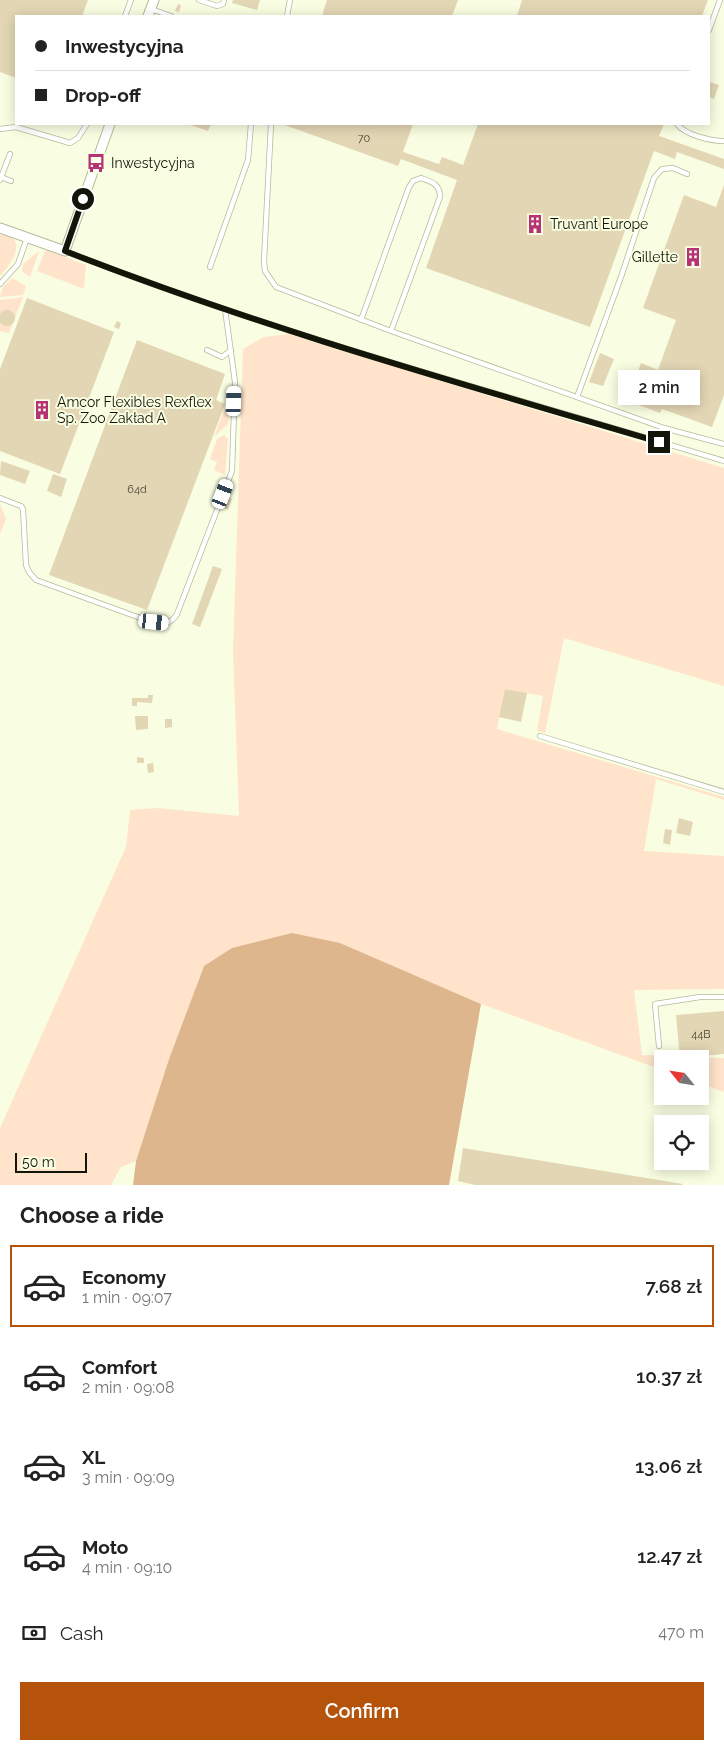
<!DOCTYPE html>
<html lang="en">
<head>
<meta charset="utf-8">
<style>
	body { margin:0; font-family:Raleway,sans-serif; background:#f6f6f6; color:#222; height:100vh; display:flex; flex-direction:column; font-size:19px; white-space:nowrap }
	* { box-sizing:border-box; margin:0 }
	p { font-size:16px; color:#767676 }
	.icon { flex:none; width:28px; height:28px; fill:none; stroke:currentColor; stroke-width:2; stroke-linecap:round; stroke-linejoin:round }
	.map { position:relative; height:1185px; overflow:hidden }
	.panel { display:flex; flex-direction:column; background:#fff; flex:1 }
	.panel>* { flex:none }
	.hud { position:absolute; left:15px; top:15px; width:695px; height:110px; border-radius:0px; box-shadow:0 2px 12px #0003; display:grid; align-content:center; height:110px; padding:0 20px; background:#fff }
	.needle { width:32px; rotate:300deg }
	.buttons { position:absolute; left:654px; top:1050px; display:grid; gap:10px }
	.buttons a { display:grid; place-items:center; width:55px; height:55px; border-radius:0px; background:#fff; box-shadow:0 2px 12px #0003; font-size:25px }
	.scale { position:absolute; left:15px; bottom:12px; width:72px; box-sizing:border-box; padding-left:5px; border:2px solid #141509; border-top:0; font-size:14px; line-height:18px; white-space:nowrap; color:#141509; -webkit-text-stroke:4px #f9fee2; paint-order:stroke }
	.end { position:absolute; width:22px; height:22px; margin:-11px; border:6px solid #141509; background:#fff; box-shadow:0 0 0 2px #fff }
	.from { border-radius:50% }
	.bubble { position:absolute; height:35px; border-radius:0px; background:#fff; box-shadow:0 2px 12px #0003; font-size:16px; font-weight:600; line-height:35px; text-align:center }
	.car { position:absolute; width:15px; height:30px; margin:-15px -8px; border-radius:6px; box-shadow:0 0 4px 1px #0007; background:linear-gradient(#fff 24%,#345 0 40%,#fff 0 76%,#345 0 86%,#fff 0) }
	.hud b { display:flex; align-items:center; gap:18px; height:48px; font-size:19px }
	.hud b+b { border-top:1px solid #e0e0e0 }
	.hud i { width:12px; height:12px; background:#222 }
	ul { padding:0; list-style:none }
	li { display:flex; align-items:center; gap:15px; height:82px; margin:0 10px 8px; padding:0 10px; border:2px solid transparent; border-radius:0px }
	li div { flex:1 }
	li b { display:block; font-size:19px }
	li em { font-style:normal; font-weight:600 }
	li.current { border-color:#b45309 }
	li>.icon { width:45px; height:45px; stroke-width:1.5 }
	h2 { padding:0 20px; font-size:22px; line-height:60px }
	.pay { display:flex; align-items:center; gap:12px; height:55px; padding:0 20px; font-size:19px }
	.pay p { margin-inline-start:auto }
	.cta { display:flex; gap:10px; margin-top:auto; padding:10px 20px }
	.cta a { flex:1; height:58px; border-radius:0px; background:#b45309; color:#fff; font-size:20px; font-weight:600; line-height:58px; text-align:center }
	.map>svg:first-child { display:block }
	.green { fill:#ffe4cb }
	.forest { fill:#deb68e }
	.building { fill:#e2d6b4 }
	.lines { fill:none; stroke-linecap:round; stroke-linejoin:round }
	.service-casing { stroke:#b5ba99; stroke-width:6 }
	.minor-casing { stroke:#b5ba99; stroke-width:11 }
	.service { stroke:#fff; stroke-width:4.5 }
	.minor { stroke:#fff; stroke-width:9 }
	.route { stroke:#141509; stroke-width:6 }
	.labels { text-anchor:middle; stroke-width:4; stroke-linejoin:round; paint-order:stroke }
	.number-label { font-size:11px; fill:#484534 }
	.poi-label { font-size:14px; fill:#141509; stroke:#f9fee2; text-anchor:start }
</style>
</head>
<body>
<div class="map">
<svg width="724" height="1185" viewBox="0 0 724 1185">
	<rect width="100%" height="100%" fill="#f9fee2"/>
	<g class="green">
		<path d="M5,234c23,7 5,32 -5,42v-41z"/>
		<path d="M48,250l38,15 -2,24 -47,-18 8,-20z"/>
		<path d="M39,251l-9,26 -8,-6 1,-7z"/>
		<path d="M12,278l14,8 -3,9 -23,2 3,-10z"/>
		<path d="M23,297l-14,36 -9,-2v-31z"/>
		<path d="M288,334l436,134v218l-160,-48 -19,95 -8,-2 6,-35 -38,-7 -8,40 227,68v3l-68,-21 -12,72 80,5v133l-90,1 8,65 82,3v34l-24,-9v-24h-38v11l-181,-66 -141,-61 -136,23 -35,93 -33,102 -15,6 -10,18h-111v-57l126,-281 4,-37 28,-2 81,8 -6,-165 10,-302 20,-12z"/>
		<path d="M224,410l5,1 -1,13 -14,13z"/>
		<path d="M224,435l4,4 -3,36 -11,-5 3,-8 -7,-3 7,-20z"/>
		<path d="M0,504l6,15 -6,15z"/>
	</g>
	<path class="forest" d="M292,933l48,10 141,61 -32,181h-316l3,-24 33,-102 35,-93 28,-18z"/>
	<g class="building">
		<path d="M0,0h88l-6,16h-66v62l-16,-6z"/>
		<path d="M233,0h27l-3,10 -25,-7z"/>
		<path d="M327,0h131l-6,16h-130z"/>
		<path d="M522,0h186l-6,16h-185z"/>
		<path d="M178,4l3,1 -2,7 -4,-1z"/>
		<path d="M710,82l9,3 -5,14 -5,-2z"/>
		<path d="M188,124h23l-3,7z"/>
		<path d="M282,124h131l-10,28 36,12 3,-7 21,8 15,-41h186l-5,12 65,23v10l-47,-17 -2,7 -21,-8 -64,176 -164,-59 31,-88 -56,-21 -3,7z"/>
		<path d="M724,185v210l-12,32 -50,-18 -2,4 -32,-12 13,-38 17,7 18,-50 -33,-12 41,-113 32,12z"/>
		<path d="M27,298l87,34 -54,142 -60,-23v-82z"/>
		<circle cx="7" cy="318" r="8"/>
		<path d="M117,321l4,2 -2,6 -5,-2z"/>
		<path d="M137,340l88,34 -9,26 9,4 -78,206 -98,-35z"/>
		<path d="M600,353l14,6 -11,27 -14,-4z"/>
		<path d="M1,461l29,10 -5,13 -25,-9z"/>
		<path d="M53,474l14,5 -6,18 -14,-6z"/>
		<path d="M228,498l4,1 -4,11 -4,-2z"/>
		<path d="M213,566l9,3 -22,58 -8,-3z"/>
		<path d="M505,689l22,4 -6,29 -22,-5z"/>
		<path d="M148,695h5l-1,8 -15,-1v4h-5v-8h16z"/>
		<path d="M135,716h13v13l-12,1z"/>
		<path d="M165,719h7v8l-7,1z"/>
		<path d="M137,757l7,1v5h-7z"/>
		<path d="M153,763l1,9 -6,1 -1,-9z"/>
		<path d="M679,818l14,4 -3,14 -14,-3z"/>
		<path d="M665,829l7,1 -2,15 -7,-2z"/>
		<path d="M724,1011v43l-44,4 -4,-43z"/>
		<path d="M463,1148l220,36 -1,1h-207l-17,-4z"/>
	</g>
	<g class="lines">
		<g class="service-casing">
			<g id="service">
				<path d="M199,0l18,6 6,-2 1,-4"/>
				<path d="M151,9l20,7"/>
				<path d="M125,16l6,-16"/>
				<path d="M287,16l3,-16"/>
				<path d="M709,30l11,-30"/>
				<path d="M271,124l-7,137 1,10 11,16 115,44 273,97 60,16"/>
				<path d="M677,124c8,11 34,17 47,17"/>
				<path d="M0,129l16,-2 54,16 8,-5 9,-14"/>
				<path d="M1,177l10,4"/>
				<path d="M0,180l10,-26"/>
				<path d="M65,251c215,85 439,143 659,210"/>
				<path d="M210,267l38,-107 3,-36"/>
				<path d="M0,284l18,-20 9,-26"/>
				<path d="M361,320l48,-133 4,-6 8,-3c11,4 19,6 19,19l-49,134"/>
				<path d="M207,350l15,7 9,-7"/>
				<path d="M577,397l44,-120 33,-99 8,-9 11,-1 14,6"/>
				<path d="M0,498l21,8 2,3 3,56 3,7 7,8 118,43c10,1 17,1 23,-9l55,-143 3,-89 -10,-73"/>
				<path d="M540,736l184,56"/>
				<path d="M659,1046l-4,-42 45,-7h24"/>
			</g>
		</g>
		<g class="minor-casing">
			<g id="minor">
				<path d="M148,16l6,-16"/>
				<path d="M0,228l65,23 45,-127"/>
			</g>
		</g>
		<use href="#service" class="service"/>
		<use href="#minor" class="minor"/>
	</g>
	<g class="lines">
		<path class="route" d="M83,199l-18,52c194,76 394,132 594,191"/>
	</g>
	<defs>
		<g id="bus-bare" transform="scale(1.5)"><path d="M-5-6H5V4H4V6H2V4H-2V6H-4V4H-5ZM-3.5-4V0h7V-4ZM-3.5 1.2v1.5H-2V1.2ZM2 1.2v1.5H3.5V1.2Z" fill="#b63277" stroke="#f9fee2" stroke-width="2.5" paint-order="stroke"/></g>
		<g id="building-bare" transform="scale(1.5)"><path d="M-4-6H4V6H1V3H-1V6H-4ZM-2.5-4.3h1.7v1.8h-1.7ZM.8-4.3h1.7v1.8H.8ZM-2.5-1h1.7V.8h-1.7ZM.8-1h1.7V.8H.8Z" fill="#b63277" stroke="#f9fee2" stroke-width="2.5" paint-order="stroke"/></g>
	</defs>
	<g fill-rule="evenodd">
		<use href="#bus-bare" x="96" y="163"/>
		<use href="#building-bare" x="535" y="224"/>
		<use href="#building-bare" x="693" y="257"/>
		<use href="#building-bare" x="42" y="410"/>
	</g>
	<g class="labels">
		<g class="number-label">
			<text x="364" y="142">70</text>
			<text x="137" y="493">64d</text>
			<text x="701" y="1038">44B</text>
		</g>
		<g class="poi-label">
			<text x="111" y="168">Inwestycyjna</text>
			<text x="550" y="229">Truvant Europe</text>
			<text x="678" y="262" text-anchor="end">Gillette</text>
			<text x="57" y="407">Amcor Flexibles Rexflex<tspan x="57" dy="16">Sp. Zoo Zakład A</tspan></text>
		</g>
	</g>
</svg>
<div class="buttons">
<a><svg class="needle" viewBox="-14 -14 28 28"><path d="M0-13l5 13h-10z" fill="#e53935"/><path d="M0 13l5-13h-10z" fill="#767676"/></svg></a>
<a><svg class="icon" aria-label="locate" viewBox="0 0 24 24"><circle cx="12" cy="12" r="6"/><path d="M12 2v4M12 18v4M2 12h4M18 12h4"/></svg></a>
</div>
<div class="scale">50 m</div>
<i class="end from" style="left:83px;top:199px"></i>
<i class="end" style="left:659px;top:442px"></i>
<div class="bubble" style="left:618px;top:370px;width:82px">2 min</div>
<i class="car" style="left:234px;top:401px;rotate:2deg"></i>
<i class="car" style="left:223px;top:494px;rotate:21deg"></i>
<i class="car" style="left:154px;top:622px;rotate:96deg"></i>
<div class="hud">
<b><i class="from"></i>Inwestycyjna</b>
<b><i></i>Drop-off</b>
</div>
</div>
<section class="panel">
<h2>Choose a ride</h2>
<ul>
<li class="current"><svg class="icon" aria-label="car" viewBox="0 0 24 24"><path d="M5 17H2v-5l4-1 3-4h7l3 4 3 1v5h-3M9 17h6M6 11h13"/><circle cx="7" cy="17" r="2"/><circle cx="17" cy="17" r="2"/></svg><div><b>Economy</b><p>1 min · 09:07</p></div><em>7.68 zł</em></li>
<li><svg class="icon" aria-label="car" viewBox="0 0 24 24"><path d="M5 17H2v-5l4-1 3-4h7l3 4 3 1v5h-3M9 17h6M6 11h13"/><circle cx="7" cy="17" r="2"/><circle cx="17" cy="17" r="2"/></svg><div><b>Comfort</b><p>2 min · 09:08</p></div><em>10.37 zł</em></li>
<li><svg class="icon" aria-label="car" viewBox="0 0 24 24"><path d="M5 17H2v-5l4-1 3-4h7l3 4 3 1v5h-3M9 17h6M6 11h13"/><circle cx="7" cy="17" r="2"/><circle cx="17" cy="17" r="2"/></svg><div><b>XL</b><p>3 min · 09:09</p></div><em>13.06 zł</em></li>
<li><svg class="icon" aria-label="car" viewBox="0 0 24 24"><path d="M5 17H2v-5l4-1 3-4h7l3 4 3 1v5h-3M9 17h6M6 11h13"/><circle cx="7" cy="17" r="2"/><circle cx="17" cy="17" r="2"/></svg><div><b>Moto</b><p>4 min · 09:10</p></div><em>12.47 zł</em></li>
</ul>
<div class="pay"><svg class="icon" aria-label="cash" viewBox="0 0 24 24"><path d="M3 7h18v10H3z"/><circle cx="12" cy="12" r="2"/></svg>Cash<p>470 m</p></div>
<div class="cta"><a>Confirm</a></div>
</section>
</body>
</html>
